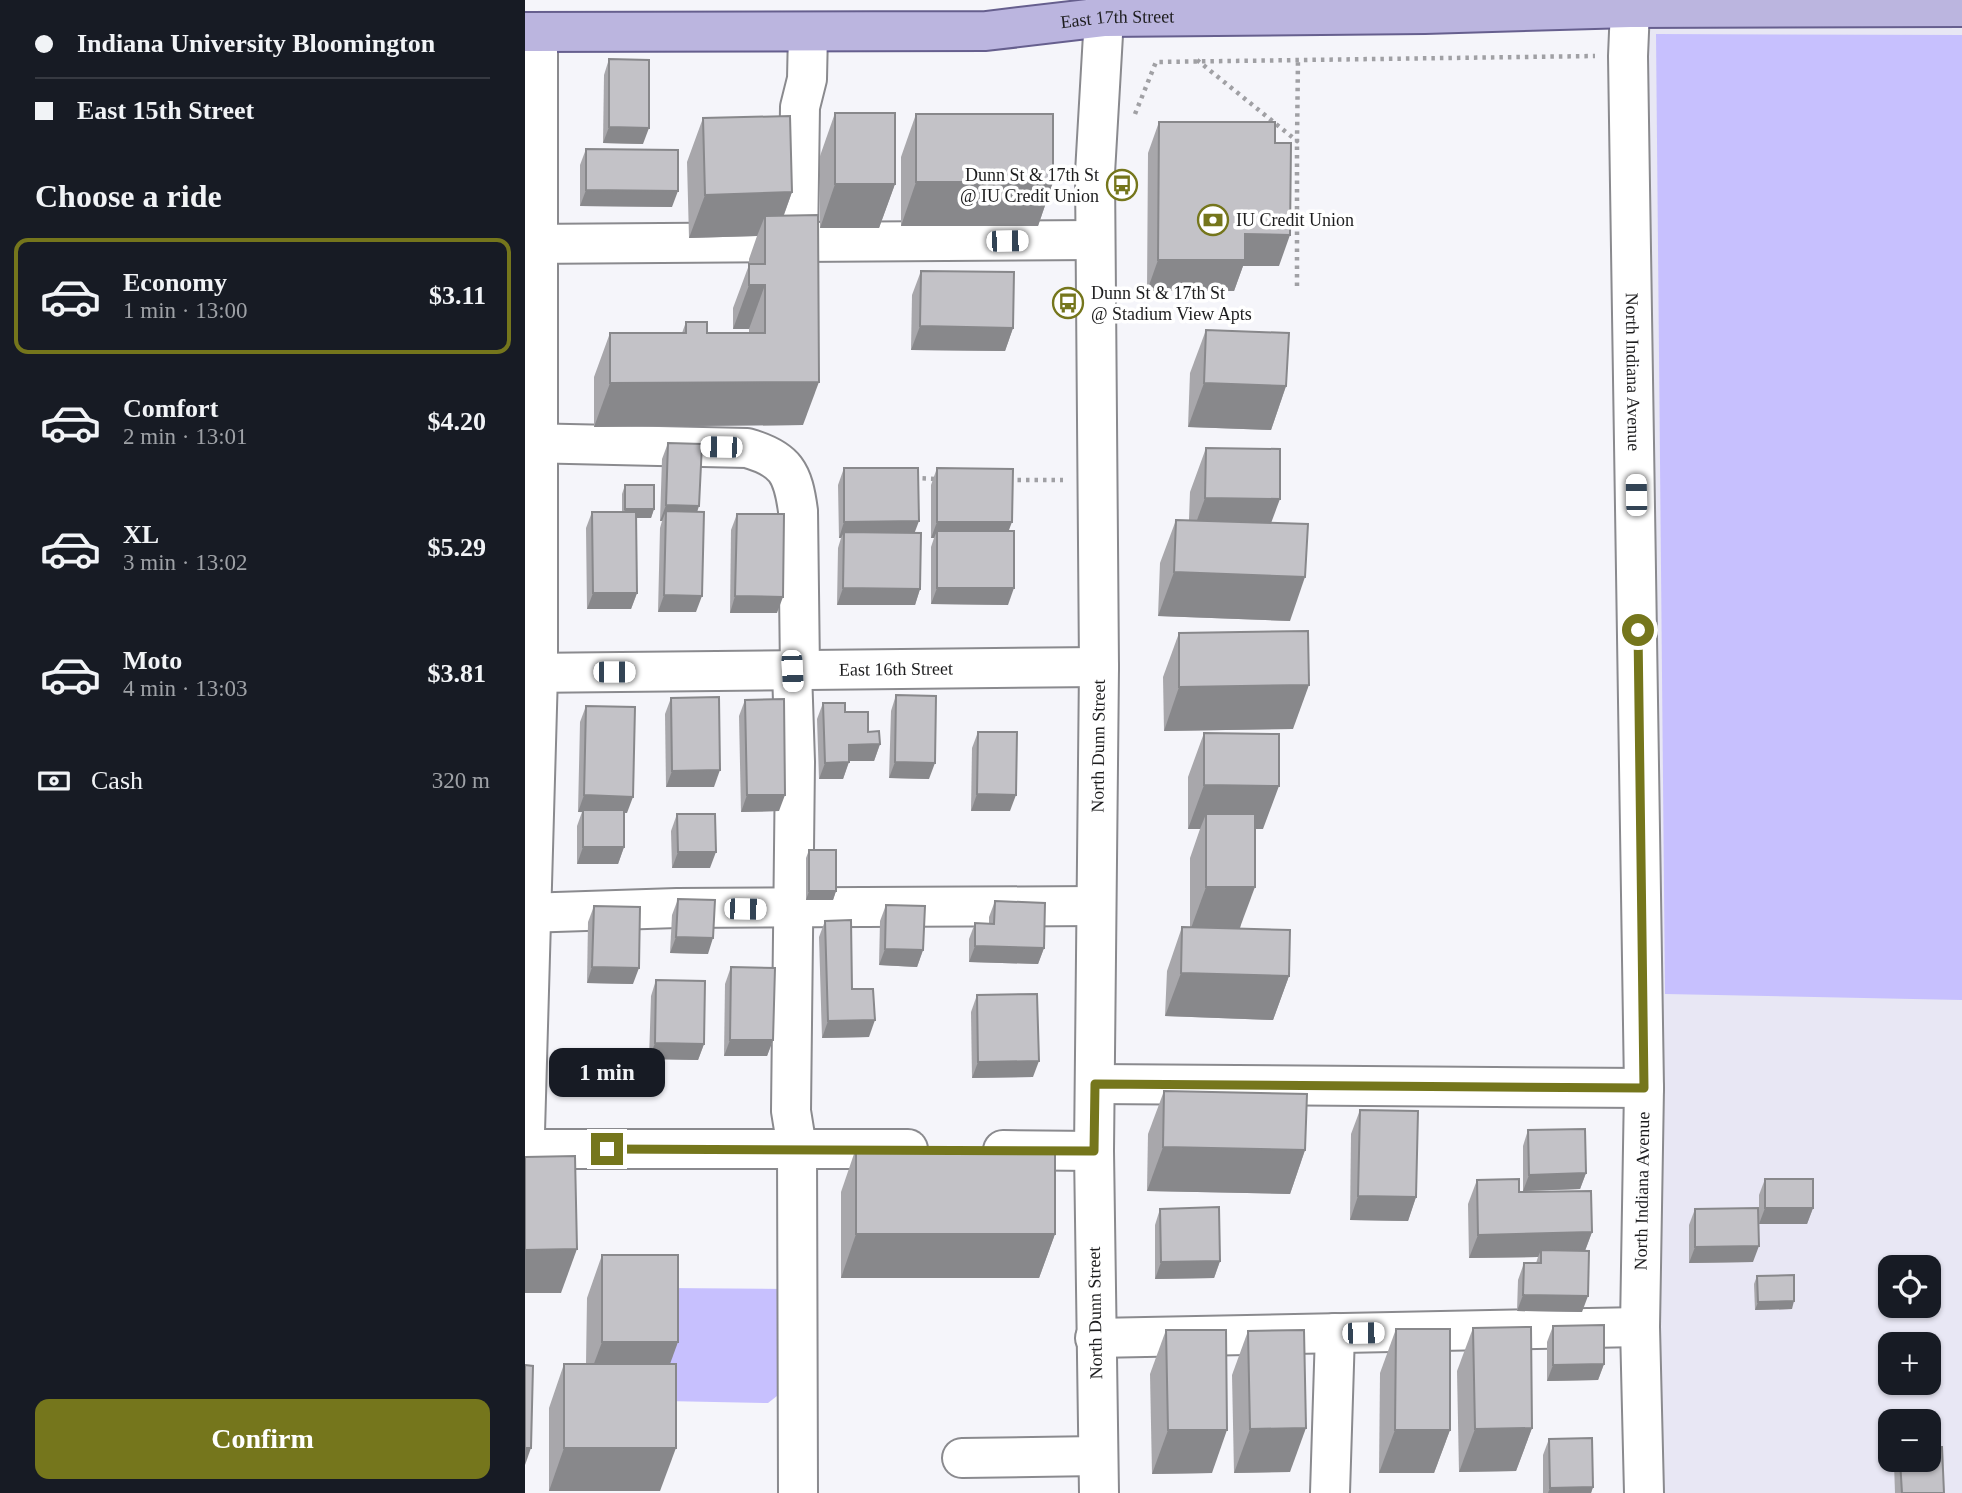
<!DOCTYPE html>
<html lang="en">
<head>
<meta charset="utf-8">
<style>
	body { margin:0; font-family:Georgia,serif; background:#242831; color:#f1f3f6; height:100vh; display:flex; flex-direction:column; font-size:26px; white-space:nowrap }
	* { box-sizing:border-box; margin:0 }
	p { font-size:23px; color:#9ea1a6 }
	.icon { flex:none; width:38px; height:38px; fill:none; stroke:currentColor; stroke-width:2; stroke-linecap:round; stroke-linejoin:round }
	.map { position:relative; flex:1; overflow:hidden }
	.side { display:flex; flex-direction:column; background:#171b24; width:525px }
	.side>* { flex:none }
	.hud { display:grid; align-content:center; height:154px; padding:0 35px; background:#171b24 }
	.buttons { position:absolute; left:1353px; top:1255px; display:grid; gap:14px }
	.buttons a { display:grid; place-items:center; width:63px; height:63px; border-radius:14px; background:#171b24; box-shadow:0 2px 5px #0004; font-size:35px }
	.end { position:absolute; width:32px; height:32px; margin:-16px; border:9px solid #75761c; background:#fff; box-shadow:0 0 0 4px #fff }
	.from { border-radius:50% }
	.bubble { position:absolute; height:49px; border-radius:14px; background:#171b24; box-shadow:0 2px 5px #0004; font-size:23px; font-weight:700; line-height:49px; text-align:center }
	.car { position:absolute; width:21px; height:42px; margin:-21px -10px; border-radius:9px; box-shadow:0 0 5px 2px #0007; background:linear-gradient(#fff 24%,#345 0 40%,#fff 0 76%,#345 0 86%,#fff 0) }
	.hud b { display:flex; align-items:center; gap:24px; height:66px; font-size:26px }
	.hud b+b { border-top:2px solid #363941 }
	.hud i { width:18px; height:18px; background:#f1f3f6 }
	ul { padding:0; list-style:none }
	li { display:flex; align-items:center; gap:21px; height:116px; margin:0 14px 10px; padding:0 21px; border:4px solid transparent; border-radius:14px }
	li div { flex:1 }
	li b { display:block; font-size:26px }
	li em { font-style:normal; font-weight:700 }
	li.active { border-color:#75761c }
	li>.icon { width:63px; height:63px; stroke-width:1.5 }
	h2 { padding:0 35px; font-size:32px; line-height:84px }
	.pay { display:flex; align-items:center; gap:18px; height:77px; padding:0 35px; font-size:26px }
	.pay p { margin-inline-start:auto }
	.button { display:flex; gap:14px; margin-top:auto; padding:14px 35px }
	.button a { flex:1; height:80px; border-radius:14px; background:#75761c; color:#fff; font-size:28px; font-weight:700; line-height:80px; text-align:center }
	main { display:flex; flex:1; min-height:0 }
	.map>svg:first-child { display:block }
	.built { fill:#e8e7f4; fill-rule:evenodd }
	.green { fill:#c7c0fe }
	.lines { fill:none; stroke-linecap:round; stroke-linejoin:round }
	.minor-casing { stroke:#8a8a8e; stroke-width:42 }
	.major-casing { stroke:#665f8e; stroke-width:42 }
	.path { stroke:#a0a0a4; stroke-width:4.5; stroke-dasharray:3.5 5; stroke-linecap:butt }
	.minor { stroke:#fff; stroke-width:38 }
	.major { stroke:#bbb5df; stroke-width:38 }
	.wall { fill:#a8a7ab }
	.shaded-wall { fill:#88888b }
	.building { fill:#c3c2c7; stroke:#88888b; stroke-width:2 }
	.route { stroke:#75761c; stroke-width:9 }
	.labels { text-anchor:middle; stroke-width:7; stroke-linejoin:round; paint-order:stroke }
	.street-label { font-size:18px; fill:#1d1d1e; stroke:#fff }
	.poi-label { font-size:18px; fill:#1d1d1e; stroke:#fff; text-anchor:start }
</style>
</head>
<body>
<main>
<section class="side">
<div class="hud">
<b><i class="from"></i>Indiana University Bloomington</b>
<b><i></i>East 15th Street</b>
</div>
<h2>Choose a ride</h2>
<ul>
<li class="active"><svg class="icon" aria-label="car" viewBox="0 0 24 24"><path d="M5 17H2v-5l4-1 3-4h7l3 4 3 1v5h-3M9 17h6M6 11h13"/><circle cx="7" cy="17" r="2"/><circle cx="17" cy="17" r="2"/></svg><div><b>Economy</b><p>1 min · 13:00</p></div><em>$3.11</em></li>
<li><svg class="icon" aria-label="car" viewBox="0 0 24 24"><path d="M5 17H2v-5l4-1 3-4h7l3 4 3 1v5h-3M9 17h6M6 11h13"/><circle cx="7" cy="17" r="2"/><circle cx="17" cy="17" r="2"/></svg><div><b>Comfort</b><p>2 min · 13:01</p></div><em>$4.20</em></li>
<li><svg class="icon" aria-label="car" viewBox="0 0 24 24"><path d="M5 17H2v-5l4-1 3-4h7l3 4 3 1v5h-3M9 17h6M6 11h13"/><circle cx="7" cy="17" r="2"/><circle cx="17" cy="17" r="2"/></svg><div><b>XL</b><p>3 min · 13:02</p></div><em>$5.29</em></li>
<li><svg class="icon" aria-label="car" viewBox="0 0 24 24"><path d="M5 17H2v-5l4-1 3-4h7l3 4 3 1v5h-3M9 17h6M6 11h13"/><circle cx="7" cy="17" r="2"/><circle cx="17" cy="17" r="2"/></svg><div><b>Moto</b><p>4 min · 13:03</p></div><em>$3.81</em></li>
</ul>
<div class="pay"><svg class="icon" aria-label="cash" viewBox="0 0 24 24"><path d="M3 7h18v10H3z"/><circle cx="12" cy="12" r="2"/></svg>Cash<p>320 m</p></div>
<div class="button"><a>Confirm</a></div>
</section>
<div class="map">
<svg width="1437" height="1493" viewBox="0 0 1437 1493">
	<rect width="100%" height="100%" fill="#f5f5fa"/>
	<path class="built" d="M1118,0h319v1493h-304zM1365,1267h39v39h-39zM1365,1344h39v38h-39zM1365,1421h39v39h-39z"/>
	<g class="green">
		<path d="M1131,34l306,1v965l-297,-6z"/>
		<path d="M142,1288l119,1 -2,94 -7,13 -9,7 -103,-2z"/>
	</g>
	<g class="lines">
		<g class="minor-casing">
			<g id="minor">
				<path id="s1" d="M1105,8l-2,48 16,1032 -4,239 4,166"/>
				<path d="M0,244l570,-4"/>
				<path d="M273,244l2,-137 7,-28 1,-47"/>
				<path d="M0,443l222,5c39,11 46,25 51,63l2,160"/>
				<path d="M267,671l3,91 -4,349 6,37 1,345"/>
				<path id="s2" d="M0,673l574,-6"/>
				<path d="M0,913l152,-5 418,-2"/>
				<path d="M570,1084l549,4"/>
				<path d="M0,1132l13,-459v-641"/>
				<path d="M0,1149h383"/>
				<path d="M478,1150l91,1"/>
				<path d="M570,1338l545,-11"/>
				<path d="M437,1458l136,-2"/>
				<path id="s3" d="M574,1493l-5,-342 5,-484 -4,-494 10,-173"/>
				<path d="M805,1493l5,-160"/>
			</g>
		</g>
		<g class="major-casing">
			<g id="major">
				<path id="s4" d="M0,32l461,-1 119,-14 320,-3 205,-6 332,-1"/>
			</g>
		</g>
		<g class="path">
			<path d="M672,60l100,81 1,-83"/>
			<path d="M610,114l21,-52 439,-6"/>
			<path d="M772,286v-145"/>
			<path d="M389,478l23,1"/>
			<path d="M484,480h54"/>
		</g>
		<use href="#minor" class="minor"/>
		<use href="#major" class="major"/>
	</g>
	<g class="wall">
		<path d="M84,59l34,85 -40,-1 1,-68z"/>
		<path d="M310,113l60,71 -16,44h-59v-72z"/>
		<path d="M391,114l137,68 -15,44h-137v-69z"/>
		<path d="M178,118l89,74 -8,23 19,210 -209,2v-50l16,-44h72l4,-11 21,11h42v-4h-16v-21l16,-43v-6l8,-23 -68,2 -2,-76z"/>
		<path d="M634,122l116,21 4,123h-36l-9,25h-87l1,-138z"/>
		<path d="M61,149l86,58 -92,-1v-41z"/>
		<path d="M396,271l92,57 -8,23 -94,-1 1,-55z"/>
		<path d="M681,330l80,56 -15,44 -83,-3 2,-54z"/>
		<path d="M143,443l29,69 -1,100h-38l2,-84 2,-7h-2l2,-62z"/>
		<path d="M681,448l65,75 19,98 -132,-5 2,-53 16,-43h13l1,-28z"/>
		<path d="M319,468l71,65 5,56 -5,16h-78l1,-57 3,-10h-2l-1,-53z"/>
		<path d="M412,468l72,63 -1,74 -77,-1v-57l3,-9h-3v-53z"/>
		<path d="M100,485l29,24 -3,9h-15l1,75 -6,16h-44l-1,-81 6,-16h30v-18z"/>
		<path d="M212,514l40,99h-47l1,-83z"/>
		<path d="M654,633l114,96 -129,2 -1,-54z"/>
		<path d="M371,695l33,84 -40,-1 2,-67z"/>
		<path d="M146,698l43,89h-48l-1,-73z"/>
		<path d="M220,700l34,111 -38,1 -2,-96z"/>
		<path d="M298,703l22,9 23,20 12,12 -6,17h-25l-6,18h-24l-2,-60z"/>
		<path d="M61,706l41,107h-3v34l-6,17h-41v-38l5,-14h-4l2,-90z"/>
		<path d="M453,732l32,79h-39l1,-63z"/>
		<path d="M679,733l59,96h-8l-15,100 49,47 -16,44 -108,-4 2,-45 15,-44h8v-69l10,-29h-12v-52z"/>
		<path d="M152,814l33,54h-38l-1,-37z"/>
		<path d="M284,850l27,41 -3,9h-27v-42z"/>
		<path d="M153,899l30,55 -38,-1 2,-38z"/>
		<path d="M470,901l49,47 -6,16 -69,-2v-23l6,-16 14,1v-7z"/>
		<path d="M361,905l37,45 -6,17 -38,-2 1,-44z"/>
		<path d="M69,906l39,78 -46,-1 1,-61z"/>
		<path d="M300,921l27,68 17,48 -47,1 -3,-101z"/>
		<path d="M206,967l42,73 -6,16h-43l1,-72z"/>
		<path d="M131,980l48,64 -6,16 -49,-1 2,-63z"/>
		<path d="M452,995l56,82 -61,1 -1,-66z"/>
		<path d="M639,1091l141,59 -15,44 -143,-3 1,-57z"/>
		<path d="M835,1110l56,87 -8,24 -58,-1 1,-86z"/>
		<path d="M1003,1130l58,43 -6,16 -57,2v-45z"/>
		<path d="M331,1148l199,86 -16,44h-198v-86z"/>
		<path d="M1240,1179l48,29 -6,16h-48v-29z"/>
		<path d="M952,1180l42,12 73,40 -7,19 -3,61 -65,-1 1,-31 6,-17h12l2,-6 -69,1 -1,-54z"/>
		<path d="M635,1209l60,52 -6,17 -59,1v-54z"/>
		<path d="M1170,1209l58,53 -64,1v-38z"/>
		<path d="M77,1255l68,109 -10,127h-111v-83l15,-44h22l1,-66z"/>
		<path d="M1232,1276l35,33 -37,1 -1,-26z"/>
		<path d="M1028,1326l51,38 -6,16 -51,1v-39z"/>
		<path d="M948,1328l59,100 -16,43 -57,1 -2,-101z"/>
		<path d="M871,1329l54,101 -16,43h-55l1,-100z"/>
		<path d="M641,1330l46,143 -60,1 -2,-100z"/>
		<path d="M723,1331l42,141 -56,1 -2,-98z"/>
		<path d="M1024,1439l44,48 -2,6h-48v-38z"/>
		<path d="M1370,1460h34l15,33h-49l-1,-29z"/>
	</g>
	<g class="shaded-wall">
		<path d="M84,127l40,1 -6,16 -40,-1z"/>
		<path d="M391,182h137l-15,44h-137z"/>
		<path d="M310,184h60l-16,44h-59z"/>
		<path d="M61,190l92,1 -6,16 -92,-1z"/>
		<path d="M267,192l-16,44 -11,-20 -8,20 -68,2 16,-43z"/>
		<path d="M720,234l45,1 -11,31h-36l-9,25h-87l11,-31z"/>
		<path d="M224,285h16l-16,44h-16z"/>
		<path d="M395,326l93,2 -8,23 -94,-1z"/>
		<path d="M294,382l-16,43 -209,2 16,-44z"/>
		<path d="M679,383l82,3 -15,44 -83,-3z"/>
		<path d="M680,498l75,1 -16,43h-75z"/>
		<path d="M141,505l33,1 -5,16 -28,-11 -4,10h-2z"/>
		<path d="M100,509h29l-3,9h-29z"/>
		<path d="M394,521l-6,16 -69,-5 -3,6h-2l5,-16z"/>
		<path d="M412,522h75l-6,16 -69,-7 -3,7h-3z"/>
		<path d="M649,572l131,5 -15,44 -132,-5z"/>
		<path d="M318,588l77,1 -5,16h-78z"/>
		<path d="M412,588h77l-6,17 -77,-1z"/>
		<path d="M68,593h44l-6,16h-44z"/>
		<path d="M139,595l38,1 -6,16h-38z"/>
		<path d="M210,596l48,1 -6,16h-47z"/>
		<path d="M784,685l-16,44 -129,2 15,-44z"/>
		<path d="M355,744l-6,17h-31l6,-16z"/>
		<path d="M324,762l-6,17h-24l6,-16z"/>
		<path d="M370,762l40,1 -6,16 -40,-1z"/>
		<path d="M195,770l-6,17h-48l6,-16z"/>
		<path d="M679,785l75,1 -16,43h-57v-15l-6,15h-12z"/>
		<path d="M452,794l39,1 -6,16h-39z"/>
		<path d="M59,795l49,2 -6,16 -49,-1z"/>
		<path d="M222,795h38l-6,16 -38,1z"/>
		<path d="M58,847h41l-6,17h-41z"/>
		<path d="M153,852h38l-6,16h-38z"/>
		<path d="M681,887h49l-16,43 -49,1z"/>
		<path d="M284,891h27l-3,9h-27z"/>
		<path d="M151,937l37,1 -5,16 -38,-1z"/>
		<path d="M450,946l69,2 -6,16 -69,-2z"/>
		<path d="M360,949l38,1 -6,17 -38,-2z"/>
		<path d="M67,967l47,1 -6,16 -46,-1z"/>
		<path d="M656,973l108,3 -16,44 -108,-4z"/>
		<path d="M350,1020l-6,17 -47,1 6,-17z"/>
		<path d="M205,1040h43l-6,16h-43z"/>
		<path d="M130,1043l49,1 -6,16 -49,-1z"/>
		<path d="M514,1061l-6,16 -61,1 6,-16z"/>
		<path d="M638,1147l142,3 -15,44 -143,-3z"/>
		<path d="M1061,1173l-6,16 -57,2 6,-16z"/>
		<path d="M833,1196l58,1 -8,24 -58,-1z"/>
		<path d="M1240,1208h48l-6,16h-48z"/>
		<path d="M1067,1232l-9,24 -42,-6 -3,7 -69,1 9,-23z"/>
		<path d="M331,1234h199l-16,44h-198z"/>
		<path d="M1234,1246l-6,16 -64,1 6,-16z"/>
		<path d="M52,1249l-16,44h-36v-43z"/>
		<path d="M695,1261l-6,17 -59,1 6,-17z"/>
		<path d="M998,1295l65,1 -6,16 -65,-1z"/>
		<path d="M1269,1301l-2,8 -37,1 3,-8z"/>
		<path d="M77,1342h76l-16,44 -76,-1z"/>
		<path d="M1079,1364l-6,16 -51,1 6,-16z"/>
		<path d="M781,1428l-16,44 -56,1 16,-44z"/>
		<path d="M1007,1428l-16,43 -57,1 16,-43z"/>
		<path d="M643,1430h59l-15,43 -60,1z"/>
		<path d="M870,1430h55l-16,43h-55z"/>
		<path d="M0,1448h6l-6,17z"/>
		<path d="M39,1448h112l-16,43h-111z"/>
		<path d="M1068,1487l-2,6h-43l2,-5z"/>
	</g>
	<g class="building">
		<path d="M84,59l40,1v68l-40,-1z"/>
		<rect x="310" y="113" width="60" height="71"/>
		<rect x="391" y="114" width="137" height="68"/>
		<path d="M265,116l2,76 -87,3 -2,-77z"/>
		<path d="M634,122h116v21h16l-1,92 -45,-1v26h-87z"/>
		<path d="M61,149l92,1v41l-92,-1z"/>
		<path d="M293,215l1,167 -209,1v-50h76v-11h21v11h58v-48h-16v-21h16v-48z"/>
		<path d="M396,271l93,1 -1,56 -93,-2z"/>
		<path d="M681,330l83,3 -3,53 -82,-3z"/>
		<path d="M143,443l34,1 -3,62 -33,-1z"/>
		<path d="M681,448l74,1v50l-75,-1z"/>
		<path d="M319,468h74l1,53 -75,1z"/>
		<path d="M412,468l76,1 -1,53h-75z"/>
		<rect x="100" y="485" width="29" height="24"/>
		<path d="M141,511l38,1 -2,84 -38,-1z"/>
		<path d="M67,512h44l1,81h-44z"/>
		<path d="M212,514h47l-1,83 -48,-1z"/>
		<path d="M651,520l132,4 -3,53 -131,-5z"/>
		<rect x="412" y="531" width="77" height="57"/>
		<path d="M319,532l77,1 -1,56 -77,-1z"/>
		<path d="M783,631l1,54 -130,2v-54z"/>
		<path d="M371,695l40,1 -1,67 -40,-1z"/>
		<path d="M194,697l1,73 -48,1 -1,-73z"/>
		<path d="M259,699l1,96h-38l-2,-95z"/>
		<path d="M298,703h22v9h23v20l11,-1 1,13 -31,1v17l-24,1z"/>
		<path d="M61,706l49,1 -2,90 -49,-2z"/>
		<path d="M453,732h39l-1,63 -39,-1z"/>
		<path d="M679,733l75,1v52l-75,-1z"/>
		<rect x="58" y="810" width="41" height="37"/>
		<path d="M152,814h38l1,38h-38z"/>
		<rect x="681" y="814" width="49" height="73"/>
		<rect x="284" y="850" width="27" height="41"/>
		<path d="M153,899l37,1 -2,38 -37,-1z"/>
		<path d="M470,901l50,2 -1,45 -69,-2v-23l19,1z"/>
		<path d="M361,905l39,1 -2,44 -38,-1z"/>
		<path d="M69,906l46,1 -1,61 -47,-1z"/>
		<path d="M326,920l1,69h21l2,31 -47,1 -3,-100z"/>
		<path d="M657,927l108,3 -1,46 -108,-3z"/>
		<path d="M206,967l44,1 -2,72h-43z"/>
		<path d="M131,980l49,1 -1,63 -49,-1z"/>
		<path d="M512,994l2,67 -61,1 -1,-67z"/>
		<path d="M639,1091l143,3 -2,56 -142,-3z"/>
		<path d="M835,1110l58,1 -2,86 -58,-1z"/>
		<path d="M1060,1129l1,44 -57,2 -1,-45z"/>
		<rect x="331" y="1148" width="199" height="86"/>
		<path d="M50,1156l2,93 -52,1v-93z"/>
		<path d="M994,1179v13l72,-1 1,41 -114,3 -1,-55z"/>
		<rect x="1240" y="1179" width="48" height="29"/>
		<path d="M694,1207l1,54 -59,1 -1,-53z"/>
		<path d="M1233,1208l1,38 -64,1v-38z"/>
		<path d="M1016,1250l48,1 -1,45 -65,-1 1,-32h17z"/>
		<rect x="77" y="1255" width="76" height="87"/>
		<path d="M1269,1275v26l-36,1 -1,-26z"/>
		<path d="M1079,1325v39l-51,1v-39z"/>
		<path d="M1006,1327l1,101 -57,1 -2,-101z"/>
		<path d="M871,1329h54v101h-55z"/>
		<path d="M641,1330h60l1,100h-59z"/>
		<path d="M779,1330l2,98 -56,1 -2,-98z"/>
		<rect x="39" y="1364" width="112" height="84"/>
		<path d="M0,1365l8,1 -2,82h-6z"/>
		<path d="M1067,1438l1,49 -43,1 -1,-49z"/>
		<path d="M1404,1447h13l2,46h-42l-2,-33h29z"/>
	</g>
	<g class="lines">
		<path class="route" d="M82,1149l487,2 1,-67 549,4 -6,-458"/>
	</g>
	<defs>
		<g id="bus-ring" transform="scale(1.575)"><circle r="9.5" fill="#fff" stroke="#75761c" stroke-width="1.5"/><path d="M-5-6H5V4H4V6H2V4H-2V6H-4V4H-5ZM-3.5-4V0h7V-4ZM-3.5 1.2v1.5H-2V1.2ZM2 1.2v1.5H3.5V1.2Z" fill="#75761c"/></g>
		<g id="bank-ring" transform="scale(1.575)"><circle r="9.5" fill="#fff" stroke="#75761c" stroke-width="1.5"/><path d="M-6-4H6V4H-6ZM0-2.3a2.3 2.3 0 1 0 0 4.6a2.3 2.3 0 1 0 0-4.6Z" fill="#75761c"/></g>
	</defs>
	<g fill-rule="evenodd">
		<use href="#bus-ring" x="597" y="185"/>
		<use href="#bank-ring" x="688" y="220"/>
		<use href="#bus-ring" x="543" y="303"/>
	</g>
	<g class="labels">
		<g class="street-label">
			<text dy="6" stroke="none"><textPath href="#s4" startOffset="593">East 17th Street</textPath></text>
			<text dy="6" stroke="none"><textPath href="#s1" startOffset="364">North Indiana Avenue</textPath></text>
			<text dy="6" stroke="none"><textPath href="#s2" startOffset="371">East 16th Street</textPath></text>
			<text dy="6" stroke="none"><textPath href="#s3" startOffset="747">North Dunn Street</textPath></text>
			<text transform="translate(1117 1191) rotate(-89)" y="6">North Indiana Avenue</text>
			<text transform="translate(570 1313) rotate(-91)" y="6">North Dunn Street</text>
		</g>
		<g class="poi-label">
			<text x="574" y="181" text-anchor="end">Dunn St &amp; 17th St<tspan x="574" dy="21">@ IU Credit Union</tspan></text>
			<text x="711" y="226">IU Credit Union</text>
			<text x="566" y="299">Dunn St &amp; 17th St<tspan x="566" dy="21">@ Stadium View Apts</tspan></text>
		</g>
	</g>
</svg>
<div class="buttons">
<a><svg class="icon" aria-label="locate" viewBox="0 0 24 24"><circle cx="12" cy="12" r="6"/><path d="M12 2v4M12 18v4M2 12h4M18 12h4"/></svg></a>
<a>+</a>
<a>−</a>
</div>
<i class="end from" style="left:1113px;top:630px"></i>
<i class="end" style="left:82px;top:1149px"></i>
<div class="bubble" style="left:24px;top:1048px;width:116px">1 min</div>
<i class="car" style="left:482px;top:241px;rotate:89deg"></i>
<i class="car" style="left:196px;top:447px;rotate:271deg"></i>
<i class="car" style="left:1111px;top:495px;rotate:359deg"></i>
<i class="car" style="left:267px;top:671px;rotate:177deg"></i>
<i class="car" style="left:89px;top:672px;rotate:90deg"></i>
<i class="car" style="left:220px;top:909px;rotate:91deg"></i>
<i class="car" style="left:838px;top:1333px;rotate:89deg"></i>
</div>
</main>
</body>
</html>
